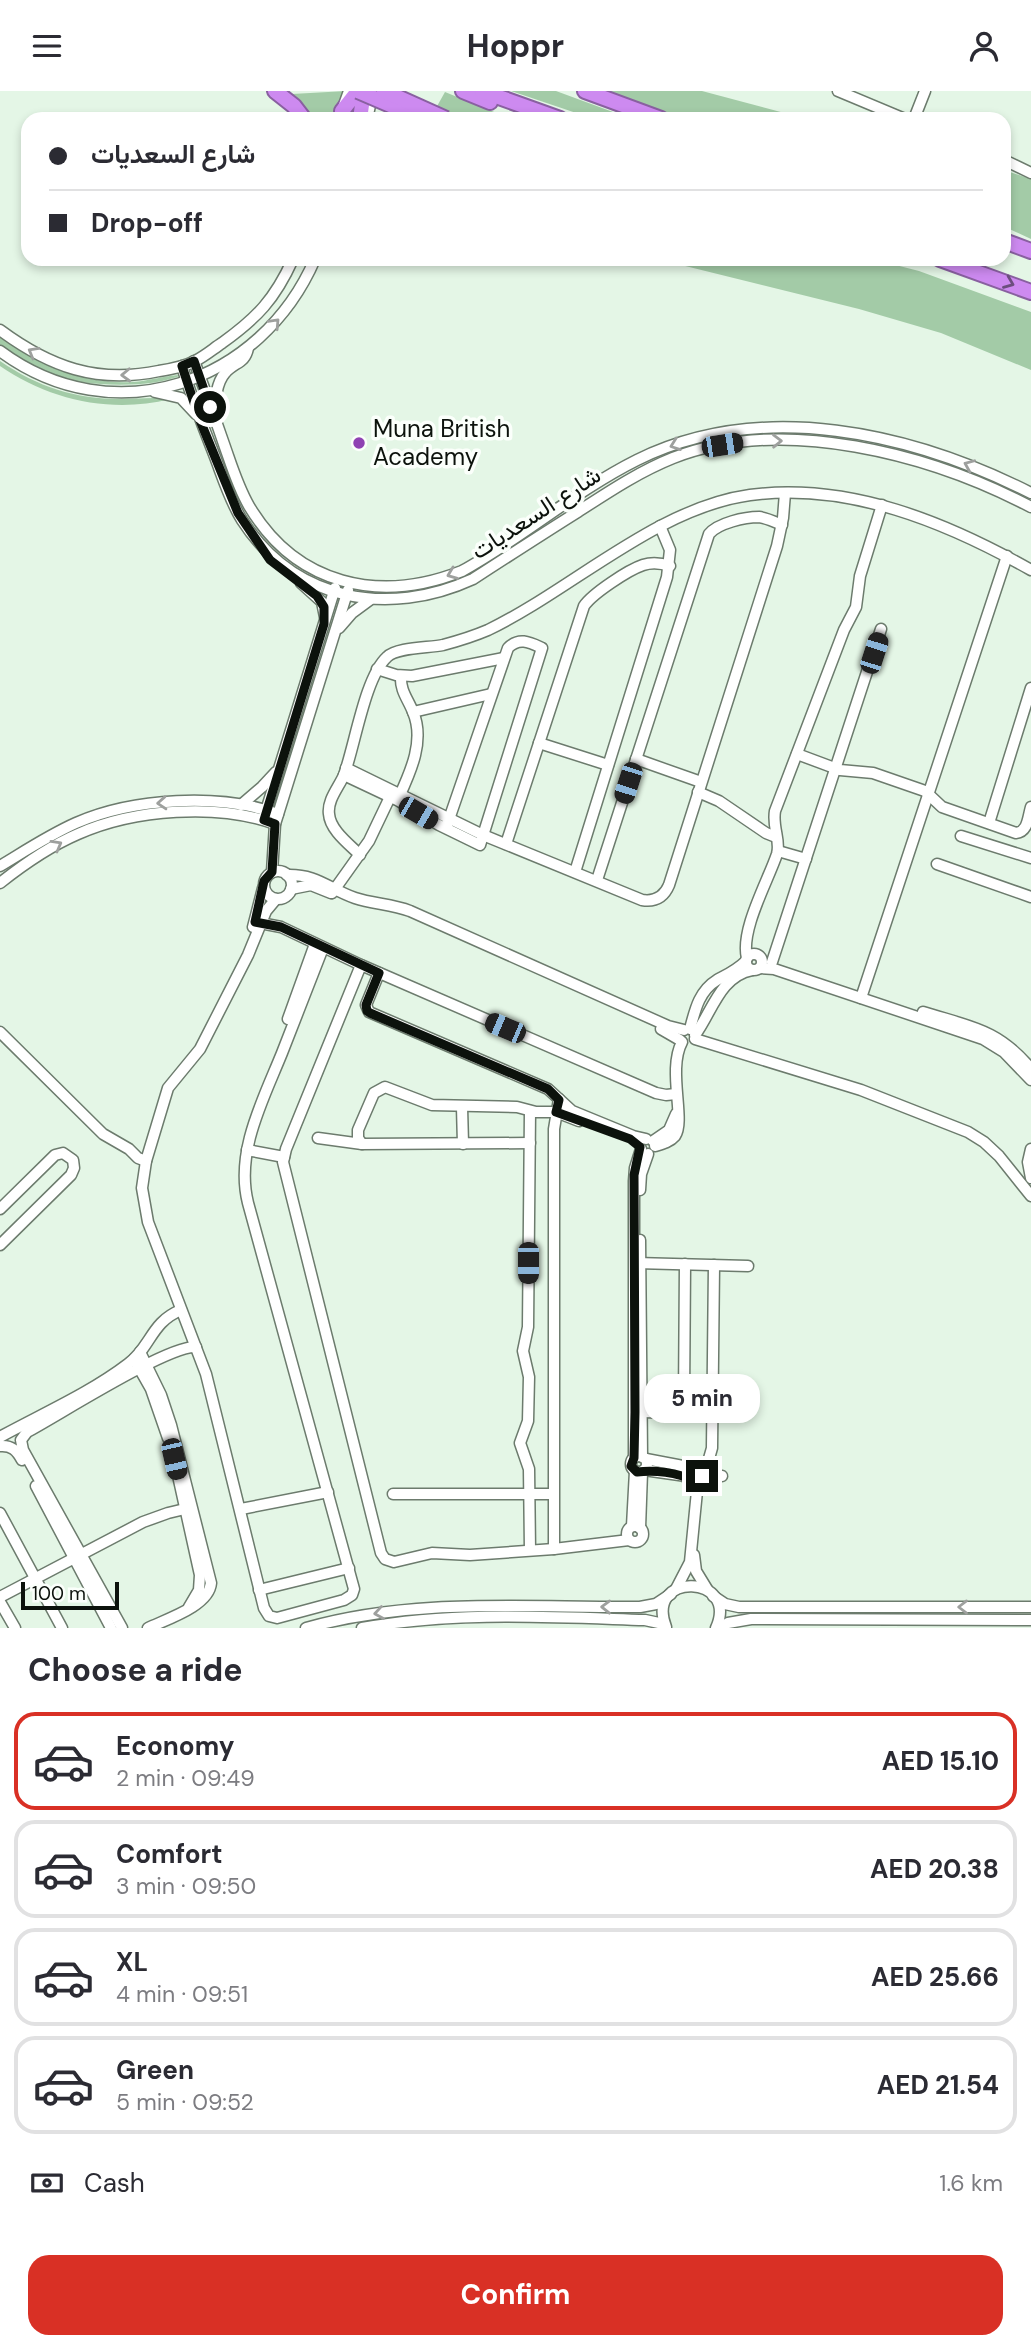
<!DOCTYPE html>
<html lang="en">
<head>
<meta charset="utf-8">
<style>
	body { margin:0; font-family:"DM Sans",Vazirmatn,sans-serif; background:#f7f7f7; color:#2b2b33; height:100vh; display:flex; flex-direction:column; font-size:26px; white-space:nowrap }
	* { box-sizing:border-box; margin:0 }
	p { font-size:23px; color:#7c7c81 }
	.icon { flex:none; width:38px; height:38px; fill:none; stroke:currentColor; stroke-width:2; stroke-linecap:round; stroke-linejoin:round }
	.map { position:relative; height:1537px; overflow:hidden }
	.sheet { display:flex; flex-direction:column; background:#fff; flex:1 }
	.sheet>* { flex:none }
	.banner { position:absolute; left:21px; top:21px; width:990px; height:154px; border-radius:21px; box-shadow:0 4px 10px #0003; display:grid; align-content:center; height:154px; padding:0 28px; background:#fff }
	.scale { position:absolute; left:21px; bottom:18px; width:98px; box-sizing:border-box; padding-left:7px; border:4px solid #0c120c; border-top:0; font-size:19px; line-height:24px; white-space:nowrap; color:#0c120c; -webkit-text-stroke:5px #fbfffb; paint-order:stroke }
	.end { position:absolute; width:32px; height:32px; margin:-16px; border:9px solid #0c120c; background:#fff; box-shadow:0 0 0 4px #fff }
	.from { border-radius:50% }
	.bubble { position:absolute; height:49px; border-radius:21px; background:#fff; box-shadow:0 4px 10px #0003; font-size:23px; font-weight:700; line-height:49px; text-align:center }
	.car { position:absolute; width:21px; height:42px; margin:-21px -10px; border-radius:9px; box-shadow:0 0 5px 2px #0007; background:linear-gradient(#222 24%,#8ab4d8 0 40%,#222 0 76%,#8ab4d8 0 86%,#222 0) }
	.banner b { display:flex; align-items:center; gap:24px; height:66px; font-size:26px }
	.banner b+b { border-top:2px solid #e1e1e2 }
	.banner i { width:18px; height:18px; background:#2b2b33 }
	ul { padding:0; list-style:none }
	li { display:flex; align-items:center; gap:21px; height:98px; margin:0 14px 10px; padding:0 14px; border:4px solid #e1e1e2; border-radius:21px }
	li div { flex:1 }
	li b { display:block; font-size:26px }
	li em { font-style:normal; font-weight:700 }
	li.selected { border-color:#d93025 }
	li>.icon { width:63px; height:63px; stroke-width:1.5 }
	h2 { padding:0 28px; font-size:32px; line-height:84px }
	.pay { display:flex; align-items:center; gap:18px; height:77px; padding:0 28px; font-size:26px }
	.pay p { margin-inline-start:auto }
	.button { display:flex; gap:14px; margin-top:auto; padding:14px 28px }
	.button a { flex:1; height:80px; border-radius:21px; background:#d93025; color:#fff; font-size:28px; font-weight:700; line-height:80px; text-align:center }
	header { display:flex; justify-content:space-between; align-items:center; height:91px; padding:0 28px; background:#fff; font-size:32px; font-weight:700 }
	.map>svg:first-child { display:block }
	.green { fill:#a3cba7 }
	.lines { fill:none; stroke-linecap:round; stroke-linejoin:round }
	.minor-casing { stroke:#6c7b6d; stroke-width:13 }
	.highway-casing { stroke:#8960a0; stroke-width:18 }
	.minor { stroke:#fff; stroke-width:10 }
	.highway { stroke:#cd8af0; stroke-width:14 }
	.highway-bridge-casing { stroke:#8960a0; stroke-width:18; stroke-linecap:butt }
	.highway-bridge { stroke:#cd8af0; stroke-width:14 }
	.oneway { stroke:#6c4e7e }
	.oneway2 { stroke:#9ea09e }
	.route { stroke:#0c120c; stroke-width:9 }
	.poi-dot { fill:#8f42b3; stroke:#fbfffb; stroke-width:2.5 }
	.labels { text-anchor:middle; stroke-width:7; stroke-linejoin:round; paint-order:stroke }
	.poi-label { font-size:24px; fill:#0c120c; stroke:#fbfffb; text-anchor:start }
	.street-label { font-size:24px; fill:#0c120c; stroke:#fbfffb }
</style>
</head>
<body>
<header><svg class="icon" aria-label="menu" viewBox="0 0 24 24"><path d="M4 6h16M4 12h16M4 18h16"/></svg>Hoppr<svg class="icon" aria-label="person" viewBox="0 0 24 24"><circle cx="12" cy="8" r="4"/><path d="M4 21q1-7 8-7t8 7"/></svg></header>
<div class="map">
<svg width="1031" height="1537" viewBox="0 0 1031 1537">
	<rect width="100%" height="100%" fill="#e4f6e6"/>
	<g class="green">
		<path d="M279,0l13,3 54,-3 -9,28h-26l-8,-10z"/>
		<path d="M511,0h45l76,28h-38z"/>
		<path d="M600,0h102l105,28h-135z"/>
		<path d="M445,1l66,27h-45l-30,-11z"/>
		<path d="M1004,79l27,9v60l-26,-12z"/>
		<path d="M657,168h215l47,12 112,41v58l-90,-37 -82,-24z"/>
		<path d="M0,245c39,28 83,49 133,46 16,-1 33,-7 49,-7 -31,14 -99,12 -130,0 -18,-7 -36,-18 -52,-29z"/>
		<path d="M0,270c38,26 75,38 121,38 17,0 32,-2 49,0 -58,15 -121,1 -170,-33z"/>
	</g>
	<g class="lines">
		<g class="minor-casing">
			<g id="minor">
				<path d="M838,0l67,28"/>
				<path d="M339,28l10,-28"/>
				<path d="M367,28l6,-27"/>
				<path d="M914,28l11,-28"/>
				<path d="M1004,69l27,13"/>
				<path d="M0,239c50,37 97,54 159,41 13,-2 25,-4 36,-10 10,-5 18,-12 27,-18 35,-25 53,-44 71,-84"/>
				<path d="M0,260c113,84 261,33 315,-92"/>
				<path d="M194,270c11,29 21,57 31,86 7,20 13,40 24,59 47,79 130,98 213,65 60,-33 113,-80 175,-111 125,-62 275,-27 394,33"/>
				<path d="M182,275c9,31 21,60 33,91 8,21 15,44 27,63 52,81 146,98 231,59 34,-22 68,-44 103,-66 31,-20 62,-41 97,-55 110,-43 257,-4 358,49"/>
				<path d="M155,301l26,6 15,16"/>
				<path d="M216,321c-2,-11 1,-30 9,-39 9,-11 20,-9 23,-25"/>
				<path d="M301,492l21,19 3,15"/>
				<path d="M339,537l13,-15 19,-14"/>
				<path d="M377,578l19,6 16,1 92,-18"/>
				<path d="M413,621l78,-18"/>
				<path d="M539,652l69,22"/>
				<path d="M797,663l43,16 33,3 52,18 17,16 74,26c12,-1 12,-16 15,-26"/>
				<path d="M636,668l65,23"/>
				<path d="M346,677l137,67 159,65c13,2 22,-3 27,-15l108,-339 6,-28 2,-25"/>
				<path d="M344,684l53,25 42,25 41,20 62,-197c-13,-6 -23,-11 -34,0l-62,180"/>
				<path d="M698,701l21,9 47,32 10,4"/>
				<path d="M399,706c12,-26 26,-57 14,-85 -5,-13 -13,-21 -12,-36"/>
				<path d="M241,714l21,-18 14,-15"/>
				<path d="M265,723l70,-226"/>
				<path d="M989,732l42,-135"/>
				<path d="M961,745l70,22"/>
				<path d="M506,753l78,-238c8,-12 44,-36 59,-41 9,-3 18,-2 27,1"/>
				<path d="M778,760l28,8"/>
				<path d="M360,764c-11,-11 -30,-25 -31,-41 -2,-14 10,-27 15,-39 11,-30 21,-98 43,-118 10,-10 42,-9 56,-12 15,-4 31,-9 45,-15 85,-41 168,-122 262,-135 99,-13 196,27 281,75"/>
				<path d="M937,773l94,33"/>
				<path d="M0,775c25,-15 49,-31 76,-43 57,-25 144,-30 202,-9"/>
				<circle cx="278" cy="794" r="14"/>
				<path d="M272,781l3,-48 73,-234"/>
				<path d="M575,781l92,-295 3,-27 -10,-24"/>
				<path d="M287,784c30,-1 42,14 68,23 18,6 37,6 55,13l258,115 16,4"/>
				<path d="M597,789l112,-346c9,-11 36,-17 50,-17 8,1 16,5 23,8"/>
				<path d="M0,792c24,-19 50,-37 78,-49 56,-25 140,-31 197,-10"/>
				<path d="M291,798l20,-4 20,8"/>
				<path d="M332,802l37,-52 21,-44"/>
				<path d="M276,808l-10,12 -18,44 -48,94 -32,39 -22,73 -4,27 6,34 58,152 58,234 5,8 8,2 67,-18 8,-5 2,-6 -106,-386c-13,-51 15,-103 34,-150 14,-35 27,-70 41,-105"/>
				<path d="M255,831l26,5 80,38 295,128 10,2 10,-1"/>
				<path d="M253,836l10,-39"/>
				<circle cx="754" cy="871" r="8"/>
				<path d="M747,867c-7,-28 21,-77 30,-104 4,-13 -5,-27 -2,-43l69,-181 12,-23 4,-31 22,-71"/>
				<path d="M772,871l109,-333"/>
				<path d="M361,874l-75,184 -3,13 98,391 4,6 9,3 38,-9 38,2 84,-6 75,-9"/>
				<path d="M760,877l14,1 209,70 21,13 27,28"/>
				<path d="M379,882l-13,32 3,7 179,77 24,22 61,25 13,3"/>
				<path d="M861,907l146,-442"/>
				<path d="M923,921c48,15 75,17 108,57"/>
				<path d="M288,928l27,-75"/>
				<path d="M661,938l19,11"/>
				<path d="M690,938c5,-19 9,-38 27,-49 11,-6 20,-10 29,-19"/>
				<path d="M0,941l103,102 26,15 9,9 8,3"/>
				<path d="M695,944c17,-23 25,-59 57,-65"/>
				<path d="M695,948l166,51 107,42 16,10 15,14 32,40"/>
				<path d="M462,1016l1,37"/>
				<path d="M318,1047l44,6 168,-1"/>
				<path d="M653,1050l16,-11 7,-16"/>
				<path d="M362,1053l-4,-6v-8l16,-37 11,-6 47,18 85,2 19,5h20l23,9"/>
				<path d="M655,1055c7,-2 15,-4 20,-10 11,-16 -8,-66 7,-94"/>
				<path d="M1031,1058l-3,13 3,16"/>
				<path d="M247,1059l37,7"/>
				<path d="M640,1099l1,-16 7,-20"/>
				<path d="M0,1118l55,-54 8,-2 10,7 1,8 -3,7 -71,70"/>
				<path d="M640,1149l2,217"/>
				<path d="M636,1172l112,3"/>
				<path d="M140,1261l21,43 10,30 40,158c-2,23 -44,36 -63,45"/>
				<path d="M134,1268l17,30 17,49"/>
				<path d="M642,1321c15,0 35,5 42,-11l1,-137"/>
				<path d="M0,1346c42,-23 90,-44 128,-73 23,-17 23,-42 53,-54"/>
				<path d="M0,1355c12,-1 17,5 22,14"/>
				<path d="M173,1362l27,122 -1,15 -10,17"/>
				<circle cx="639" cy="1373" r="8"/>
				<path d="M634,1367v-277l1,-13 6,-19"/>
				<path d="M646,1368l42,8"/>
				<circle cx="694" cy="1382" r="9"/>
				<path d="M702,1378l6,-7 4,-14 2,-183"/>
				<path d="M644,1379l42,6"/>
				<path d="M703,1383l19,2"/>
				<path d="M36,1395l75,142"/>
				<path d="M393,1403h160"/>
				<path d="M241,1418l87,-17"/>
				<path d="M0,1422l62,115"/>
				<circle cx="635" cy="1443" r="8"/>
				<path d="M632,1435l3,-55"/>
				<path d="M640,1437l2,-56"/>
				<path d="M554,1458v-420l5,-30"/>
				<path d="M530,1459l-1,-81 -9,-26 8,-22 1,-44 -6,-26 5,-24 2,-216"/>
				<path d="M694,1464l2,16 11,18"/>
				<path d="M676,1498l14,-27 8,-81"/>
				<path d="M259,1499l90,-22"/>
				<path d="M713,1505l12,8 14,3h292"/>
				<path d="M0,1506l143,-75 25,-9 21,-5"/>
				<path d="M0,1511l15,26"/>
				<path d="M666,1536c-22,-56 74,-53 50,1"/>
				<path d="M122,1537l-99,-178 -2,-10 6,-8c32,-17 141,-87 169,-85"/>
				<path d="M306,1537c109,-31 222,-20 334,-21l16,-3 15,-10"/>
				<path d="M362,1537c92,-17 189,-11 283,-8l14,3 6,5"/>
				<path d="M720,1537l8,-5 23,-4 280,1"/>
			</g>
		</g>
		<g class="highway-casing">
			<g id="highway">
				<path d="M275,0l19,15 10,13"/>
				<path d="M463,0l27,11"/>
				<path d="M482,0l78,28"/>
				<path d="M585,0l76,28"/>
				<path d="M342,20l16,-20"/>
				<path d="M360,28l4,-28"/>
				<path d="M1004,150l27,10"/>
				<path d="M940,168l91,33"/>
			</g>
		</g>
		<use href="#minor" class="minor"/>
		<use href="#highway" class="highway"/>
		<g class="highway-bridge-casing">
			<g id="highway-bridge">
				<path d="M358,0l65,28"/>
				<path d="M384,0l62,28"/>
			</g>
		</g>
		<use href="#highway-bridge" class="highway-bridge"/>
	</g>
	<defs><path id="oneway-chevron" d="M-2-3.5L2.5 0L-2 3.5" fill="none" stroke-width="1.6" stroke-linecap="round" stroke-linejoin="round" transform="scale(1.75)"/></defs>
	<use class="oneway" href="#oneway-chevron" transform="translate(1009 192) rotate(22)"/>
	<g class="oneway2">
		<use href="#oneway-chevron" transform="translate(275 232) rotate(-47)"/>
		<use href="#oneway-chevron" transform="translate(33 261) rotate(-150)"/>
		<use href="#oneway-chevron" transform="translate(126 284) rotate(178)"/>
		<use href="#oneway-chevron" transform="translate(777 350) rotate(-1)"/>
		<use href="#oneway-chevron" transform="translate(675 354) rotate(160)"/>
		<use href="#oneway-chevron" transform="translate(969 374) rotate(-157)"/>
		<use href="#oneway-chevron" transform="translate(452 483) rotate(159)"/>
		<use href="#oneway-chevron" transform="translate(162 712) rotate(176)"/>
		<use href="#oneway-chevron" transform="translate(57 754) rotate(-29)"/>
		<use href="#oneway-chevron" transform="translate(606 1516) rotate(-179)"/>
		<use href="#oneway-chevron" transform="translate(963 1516) rotate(180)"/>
		<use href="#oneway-chevron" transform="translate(379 1522) rotate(171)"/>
	</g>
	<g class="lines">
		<path class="route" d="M210,316l-16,-46 -12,5 17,52 39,95 32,47 47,36 7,11v17l-60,196 11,4 -3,48 -8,9 -9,41 26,5 98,46 -13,32 1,6 3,2 178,76 11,11 -3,12 74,27 10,8 -6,28 1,237 -1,46 -3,8 6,6c17,-2 41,0 56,9h5l4,-5"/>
	</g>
	<circle class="poi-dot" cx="359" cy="352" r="7"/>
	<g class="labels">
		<g class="poi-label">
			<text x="373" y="346">Muna British<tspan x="373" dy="28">Academy</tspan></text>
		</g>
		<g class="street-label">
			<text transform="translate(536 422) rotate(-33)" y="8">شارع السعديات</text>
		</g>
	</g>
</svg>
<div class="scale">100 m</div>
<i class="end from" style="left:210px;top:316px"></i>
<i class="end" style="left:702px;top:1385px"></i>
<div class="bubble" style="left:644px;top:1283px;width:116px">5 min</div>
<i class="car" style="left:722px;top:354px;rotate:81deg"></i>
<i class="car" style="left:874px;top:562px;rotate:18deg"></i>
<i class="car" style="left:628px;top:692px;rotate:198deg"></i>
<i class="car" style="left:418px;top:722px;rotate:120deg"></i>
<i class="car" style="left:505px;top:937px;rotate:293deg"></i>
<i class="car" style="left:528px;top:1172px;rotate:180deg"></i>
<i class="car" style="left:174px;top:1368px;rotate:167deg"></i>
<div class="banner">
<b><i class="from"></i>شارع السعديات</b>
<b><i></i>Drop-off</b>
</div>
</div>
<section class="sheet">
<h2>Choose a ride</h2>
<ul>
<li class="selected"><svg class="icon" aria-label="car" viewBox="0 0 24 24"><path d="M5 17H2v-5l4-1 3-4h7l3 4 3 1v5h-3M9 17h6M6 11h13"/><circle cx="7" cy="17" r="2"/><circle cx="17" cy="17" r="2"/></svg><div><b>Economy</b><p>2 min · 09:49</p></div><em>AED 15.10</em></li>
<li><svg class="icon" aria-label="car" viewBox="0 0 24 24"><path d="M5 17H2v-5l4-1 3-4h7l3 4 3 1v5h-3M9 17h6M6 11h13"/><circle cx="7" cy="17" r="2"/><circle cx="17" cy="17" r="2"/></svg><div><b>Comfort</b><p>3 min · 09:50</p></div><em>AED 20.38</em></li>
<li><svg class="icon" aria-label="car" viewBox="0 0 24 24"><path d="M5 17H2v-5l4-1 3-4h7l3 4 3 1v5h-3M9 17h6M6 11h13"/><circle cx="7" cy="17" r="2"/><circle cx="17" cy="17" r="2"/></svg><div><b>XL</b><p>4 min · 09:51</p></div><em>AED 25.66</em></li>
<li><svg class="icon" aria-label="car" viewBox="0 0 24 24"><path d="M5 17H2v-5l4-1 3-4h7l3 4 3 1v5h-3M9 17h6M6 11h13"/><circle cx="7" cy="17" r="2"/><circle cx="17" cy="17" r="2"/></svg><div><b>Green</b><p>5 min · 09:52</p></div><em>AED 21.54</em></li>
</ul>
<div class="pay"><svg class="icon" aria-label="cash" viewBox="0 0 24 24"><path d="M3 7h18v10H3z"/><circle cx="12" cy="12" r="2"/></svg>Cash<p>1.6 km</p></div>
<div class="button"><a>Confirm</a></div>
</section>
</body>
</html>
